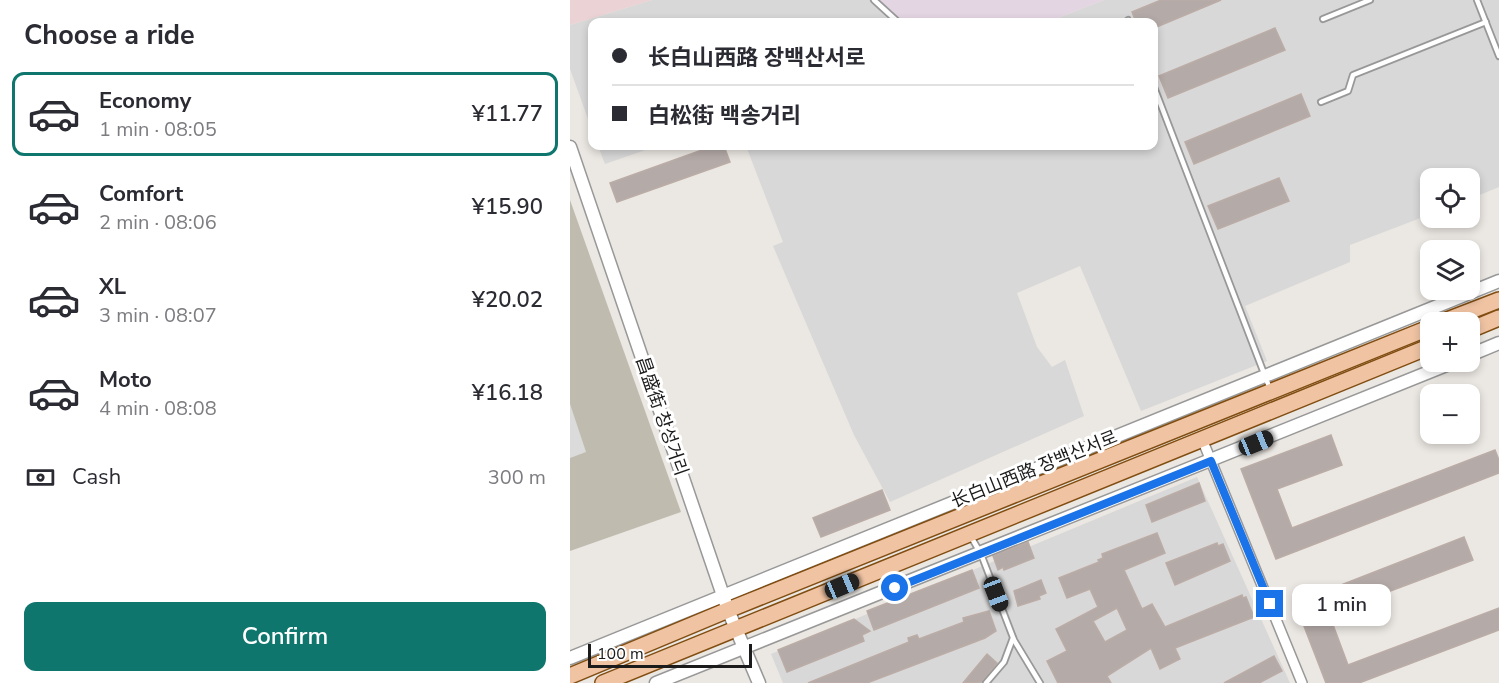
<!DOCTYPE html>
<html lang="en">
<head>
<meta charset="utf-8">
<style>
	body { margin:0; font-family:"Nunito Sans","Noto Sans SC","Noto Sans KR",sans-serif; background:#f2f2f3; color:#2b2b33; height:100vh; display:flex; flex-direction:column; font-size:22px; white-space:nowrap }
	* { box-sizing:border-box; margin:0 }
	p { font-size:20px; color:#7c7c81 }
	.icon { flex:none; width:33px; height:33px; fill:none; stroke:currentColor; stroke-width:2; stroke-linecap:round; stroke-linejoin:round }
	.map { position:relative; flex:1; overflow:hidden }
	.panel { display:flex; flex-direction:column; background:#fff; width:570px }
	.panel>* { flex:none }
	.hud { position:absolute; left:18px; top:18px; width:570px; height:132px; border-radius:12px; box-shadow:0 3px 9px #0003; display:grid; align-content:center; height:132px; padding:0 24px; background:#fff }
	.buttons { position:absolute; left:850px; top:168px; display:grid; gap:12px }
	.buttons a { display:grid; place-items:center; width:60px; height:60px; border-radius:12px; background:#fff; box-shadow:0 3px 9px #0003; font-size:30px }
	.scale { position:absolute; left:18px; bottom:15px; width:164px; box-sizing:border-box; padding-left:6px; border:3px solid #1b1b1b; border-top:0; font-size:16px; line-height:21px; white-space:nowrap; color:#1b1b1b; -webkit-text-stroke:4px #fff; paint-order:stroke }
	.end { position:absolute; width:27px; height:27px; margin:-14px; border:8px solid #1a73e8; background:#fff; box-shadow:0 0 0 3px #fff }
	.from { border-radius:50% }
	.bubble { position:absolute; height:42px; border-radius:12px; background:#fff; box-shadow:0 3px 9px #0003; font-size:20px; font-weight:600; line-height:42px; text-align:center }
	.car { position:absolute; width:18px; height:36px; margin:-18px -9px; border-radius:8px; box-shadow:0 0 4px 2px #0007; background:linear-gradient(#222 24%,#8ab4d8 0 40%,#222 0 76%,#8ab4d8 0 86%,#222 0) }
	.hud b { display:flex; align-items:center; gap:21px; height:57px; font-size:22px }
	.hud b+b { border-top:2px solid #e1e1e2 }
	.hud i { width:15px; height:15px; background:#2b2b33 }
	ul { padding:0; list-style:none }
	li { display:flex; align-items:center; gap:18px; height:84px; margin:0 12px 9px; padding:0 12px; border:3px solid transparent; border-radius:12px }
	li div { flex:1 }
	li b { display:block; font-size:22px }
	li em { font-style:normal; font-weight:600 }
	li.on { border-color:#0f766e }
	li>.icon { width:54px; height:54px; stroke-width:1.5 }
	h2 { padding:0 24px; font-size:27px; line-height:72px }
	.pay { display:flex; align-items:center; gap:15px; height:66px; padding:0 24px; font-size:22px }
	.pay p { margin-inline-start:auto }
	.cta { display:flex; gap:12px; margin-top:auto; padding:12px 24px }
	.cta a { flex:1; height:69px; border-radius:12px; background:#0f766e; color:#fff; font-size:24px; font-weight:600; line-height:69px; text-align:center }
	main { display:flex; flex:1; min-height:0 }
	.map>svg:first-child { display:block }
	.residential { fill:#d9d8d8 }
	.commercial { fill:#ebd3d5 }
	.industrial { fill:#e4d5e3 }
	.construction { fill:#bfbcaf }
	.parking { fill:#dbdbdb }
	.building { fill:#b4aba8; stroke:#bbaca6; stroke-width:1.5; fill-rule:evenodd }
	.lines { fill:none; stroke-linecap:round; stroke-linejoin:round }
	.service-casing { stroke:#989898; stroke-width:8 }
	.minor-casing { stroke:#989898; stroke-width:12 }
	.tertiary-casing { stroke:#989898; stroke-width:15 }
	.primary-casing { stroke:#814d11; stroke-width:18 }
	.service { stroke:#fff; stroke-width:4.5 }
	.minor { stroke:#fff; stroke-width:9 }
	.tertiary { stroke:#fff; stroke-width:12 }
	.primary { stroke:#f0c4a3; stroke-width:15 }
	.route { stroke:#1a73e8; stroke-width:8 }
	.labels { text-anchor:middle; stroke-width:6; stroke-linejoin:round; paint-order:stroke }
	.street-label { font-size:18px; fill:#1b1b1b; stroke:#fff }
</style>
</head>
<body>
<main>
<section class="panel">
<h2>Choose a ride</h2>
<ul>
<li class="on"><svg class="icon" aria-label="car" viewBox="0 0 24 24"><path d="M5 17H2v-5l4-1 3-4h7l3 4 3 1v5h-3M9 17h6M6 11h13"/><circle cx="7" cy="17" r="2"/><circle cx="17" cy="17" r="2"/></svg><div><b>Economy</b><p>1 min · 08:05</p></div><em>¥11.77</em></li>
<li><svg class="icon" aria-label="car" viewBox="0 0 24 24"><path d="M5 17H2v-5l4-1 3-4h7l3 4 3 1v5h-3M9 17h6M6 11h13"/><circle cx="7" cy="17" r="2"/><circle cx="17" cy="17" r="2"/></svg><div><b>Comfort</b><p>2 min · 08:06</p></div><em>¥15.90</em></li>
<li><svg class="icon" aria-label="car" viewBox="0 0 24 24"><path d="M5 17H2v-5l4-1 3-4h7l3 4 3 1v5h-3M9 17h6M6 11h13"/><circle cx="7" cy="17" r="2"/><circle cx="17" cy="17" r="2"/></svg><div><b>XL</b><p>3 min · 08:07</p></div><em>¥20.02</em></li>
<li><svg class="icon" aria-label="car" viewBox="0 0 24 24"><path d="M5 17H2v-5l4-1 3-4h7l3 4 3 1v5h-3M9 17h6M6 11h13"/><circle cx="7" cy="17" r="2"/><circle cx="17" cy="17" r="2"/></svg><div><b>Moto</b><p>4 min · 08:08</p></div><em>¥16.18</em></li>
</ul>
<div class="pay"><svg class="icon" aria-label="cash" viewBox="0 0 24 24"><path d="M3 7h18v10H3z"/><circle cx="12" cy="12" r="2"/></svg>Cash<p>300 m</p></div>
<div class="cta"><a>Confirm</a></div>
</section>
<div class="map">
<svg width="929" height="683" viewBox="0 0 929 683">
	<rect width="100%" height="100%" fill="#ebe7e2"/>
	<g class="residential">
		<path d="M82,0h218l22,22h-300v108l-22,-61v-44z"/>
		<path d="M534,0h395v187l-29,12v-21h-39v36l-81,31v17l-105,44 22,55 -126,50 -61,-145 -63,27 20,54 15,20 13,-7 19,56 -194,86 -36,-67 -81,-189 10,-4 -37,-96h267l3,2 8,-2h130v-124h-107z"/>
		<path d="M28,146h59l-52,18z"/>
		<path d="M627,477l93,206h-507l-12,-29z"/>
	</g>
	<path class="commercial" d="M0,0h82l-82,25z"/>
	<path class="industrial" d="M300,0h234l-57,22h-155z"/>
	<path class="construction" d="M0,200l111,312 -111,39z"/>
	<path class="parking" d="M0,404l16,48 -16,6z"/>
	<g class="building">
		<path d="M591,0h60l-67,28v-6h-18l-4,-10z"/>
		<path d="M705,28l10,22 -117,48 -9,-22z"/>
		<path d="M731,94l9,22 -116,48 -9,-22z"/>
		<path d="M143,146h11l6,16 -113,40 -7,-19z"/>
		<path d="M709,178l10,23 -71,28 -10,-23z"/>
		<path d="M761,435l11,30 -65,24 15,39 203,-78 4,10v13l-223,86 -35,-90z"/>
		<path d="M629,483l6,18 -53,21 -6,-17z"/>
		<path d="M312,490l8,20 -69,27 -8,-19z"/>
		<path d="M587,533l8,20 -41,17 18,39 10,-5 13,23 77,-32 1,3 3,-1 8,20 -79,31 5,11 -20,10 -9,-21 -44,28 4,7h-53l-11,-22 20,-10 -11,-22 42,-22 -8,-18 -23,9 -8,-20 40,-16 -1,-2 5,-2 -1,-4zM547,608l10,22 -22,12 -12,-21z"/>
		<path d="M894,537l9,23 -144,54 19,51 151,-57v22l-140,53h-33l-31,-80z"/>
		<path d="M458,542l6,16 -30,12 -1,-3 -5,3 -5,-14z"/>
		<path d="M647,543l1,3 5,-2 7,17 -55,24 -9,-22z"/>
		<path d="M402,570l7,18 -105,42 -7,-19z"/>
		<path d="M471,580l5,13 -7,3 1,3 -22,7 -4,-15z"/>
		<path d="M419,611l7,20 -11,7 -118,45h-59l101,-41 -1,-4 9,-3 2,4 45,-17 -1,-4z"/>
		<path d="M284,619l16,12 -8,4 2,6 -77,31 -9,-22z"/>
		<path d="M417,654l10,9 -15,19 -19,1z"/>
		<path d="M704,656l8,15 -23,12h-35z"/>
	</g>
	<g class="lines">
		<g class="service-casing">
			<g id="service">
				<path d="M304,0l24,22"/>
				<path d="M907,0l22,56"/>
				<path d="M753,19l47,-19"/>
				<path d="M558,20l1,2"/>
				<path d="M584,87l116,302"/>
				<path d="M751,102l27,-11 5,-16 133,-53"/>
				<path d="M400,535l11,19 33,86 26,43"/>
				<path d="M416,683l18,-21 9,-24"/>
			</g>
		</g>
		<g class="minor-casing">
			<path id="minor" d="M632,439l100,244"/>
		</g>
		<g class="tertiary-casing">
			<g id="tertiary">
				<path d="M0,147l158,463 31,73"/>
				<path d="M900,355l29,-12"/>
				<path d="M0,658l929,-377"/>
				<path d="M86,683l798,-321"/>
			</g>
		</g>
		<g class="primary-casing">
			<g id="primary">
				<path d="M872,322l57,-22"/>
				<path d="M900,330l29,-12"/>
				<path d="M0,676l158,-66 703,-283"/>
				<path d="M33,683l828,-337"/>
			</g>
		</g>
		<use href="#service" class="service"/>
		<use href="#minor" class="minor"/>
		<use href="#tertiary" class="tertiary"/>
		<use href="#primary" class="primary"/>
	</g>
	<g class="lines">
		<path class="route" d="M325,588l316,-127 59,143"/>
	</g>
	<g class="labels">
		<g class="street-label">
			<text transform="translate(92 416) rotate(71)" y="6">昌盛街 창성거리</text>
			<text transform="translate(464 469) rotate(-22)" y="6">长白山西路 장백산서로</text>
		</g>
	</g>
</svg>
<div class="buttons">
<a><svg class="icon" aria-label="locate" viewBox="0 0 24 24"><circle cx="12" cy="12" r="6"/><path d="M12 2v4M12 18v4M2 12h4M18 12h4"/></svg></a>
<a><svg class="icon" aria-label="layers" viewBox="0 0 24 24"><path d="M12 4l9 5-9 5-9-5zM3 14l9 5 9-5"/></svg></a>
<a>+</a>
<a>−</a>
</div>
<div class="scale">100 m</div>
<i class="end from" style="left:325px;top:588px"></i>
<i class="end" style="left:700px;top:604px"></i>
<div class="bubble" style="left:722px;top:584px;width:99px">1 min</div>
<i class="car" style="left:686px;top:443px;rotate:68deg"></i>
<i class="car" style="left:272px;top:586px;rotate:67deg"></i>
<i class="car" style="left:426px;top:594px;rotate:159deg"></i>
<div class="hud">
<b><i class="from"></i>长白山西路 장백산서로</b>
<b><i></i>白松街 백송거리</b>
</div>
</div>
</main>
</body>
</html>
